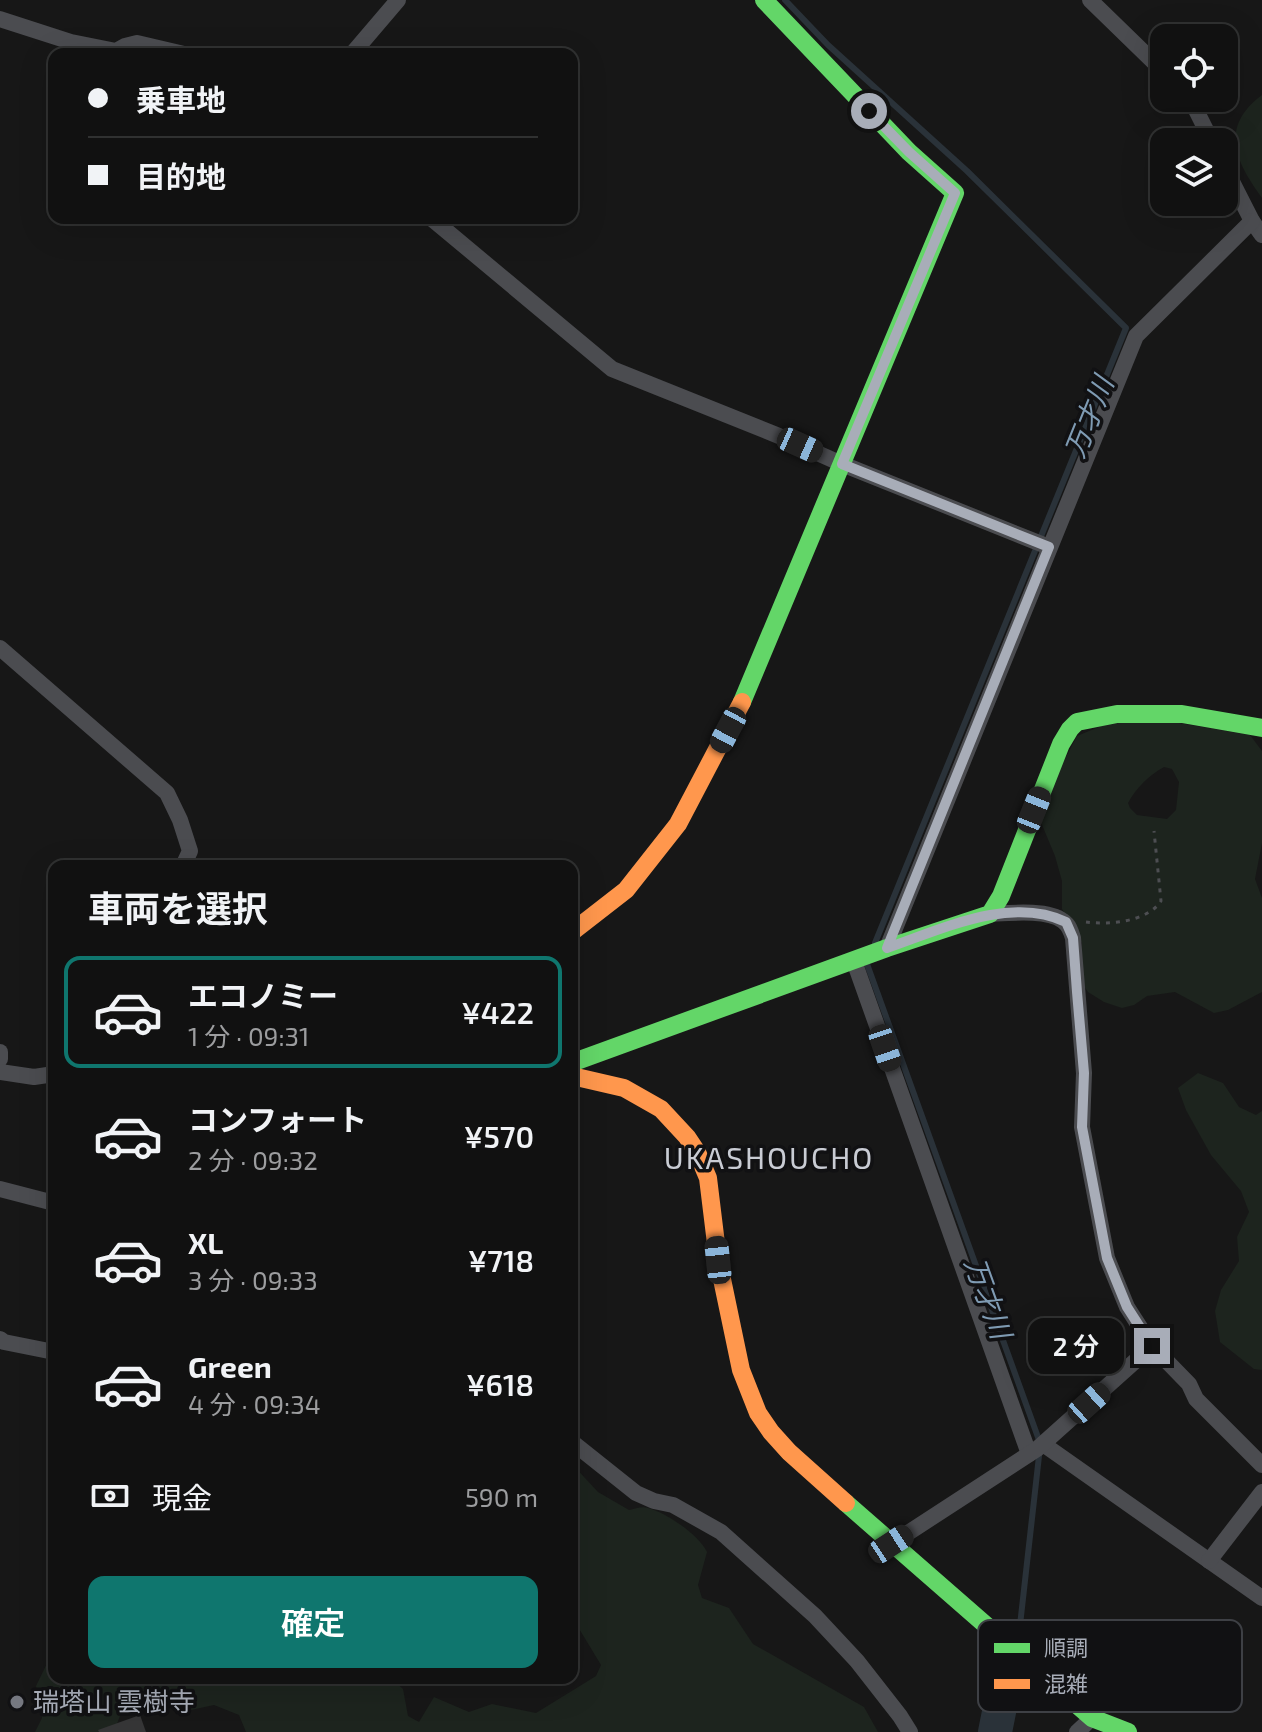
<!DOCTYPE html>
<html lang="ja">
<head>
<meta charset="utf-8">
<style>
	body { margin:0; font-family:"Exo 2","Noto Sans JP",sans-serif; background:#1a1a1a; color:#f1f3f6; height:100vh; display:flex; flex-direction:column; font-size:30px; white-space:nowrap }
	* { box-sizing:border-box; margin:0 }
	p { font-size:26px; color:#9c9d9f }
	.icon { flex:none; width:44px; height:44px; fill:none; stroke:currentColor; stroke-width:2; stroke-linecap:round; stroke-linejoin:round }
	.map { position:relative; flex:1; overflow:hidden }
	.drawer { position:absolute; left:48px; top:860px; width:530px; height:824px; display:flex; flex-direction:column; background:#111; border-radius:16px; box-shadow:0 8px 32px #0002,0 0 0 2px #303131 }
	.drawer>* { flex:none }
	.banner { position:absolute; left:48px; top:48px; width:530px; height:176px; border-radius:16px; box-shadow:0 8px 32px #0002,0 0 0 2px #303131; display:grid; align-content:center; height:176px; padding:0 40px; background:#111 }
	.tools { position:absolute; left:1150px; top:24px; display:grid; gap:16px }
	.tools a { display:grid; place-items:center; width:88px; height:88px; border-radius:16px; background:#111; box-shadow:0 8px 32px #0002,0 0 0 2px #303131; font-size:40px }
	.end { position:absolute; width:36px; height:36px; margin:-18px; border:10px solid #a8adb8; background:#111; box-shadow:0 0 0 4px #111 }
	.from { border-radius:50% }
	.bubble { position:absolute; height:56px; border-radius:16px; background:#111; box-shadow:0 8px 32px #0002,0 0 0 2px #303131; font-size:26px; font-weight:600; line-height:56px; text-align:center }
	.car { position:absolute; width:24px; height:48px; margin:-24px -12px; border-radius:10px; box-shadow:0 0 6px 2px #0007; background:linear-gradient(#222 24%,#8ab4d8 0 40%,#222 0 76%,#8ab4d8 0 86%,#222 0) }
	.banner b { display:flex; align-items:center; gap:28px; height:76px; font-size:30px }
	.banner b+b { border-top:2px solid #303131 }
	.banner i { width:20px; height:20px; background:#f1f3f6 }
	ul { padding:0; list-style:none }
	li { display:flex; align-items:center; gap:24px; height:112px; margin:0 16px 12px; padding:0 24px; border:4px solid transparent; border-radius:16px }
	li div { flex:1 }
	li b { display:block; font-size:30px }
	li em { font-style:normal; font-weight:600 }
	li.current { border-color:#0f766e }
	li>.icon { width:72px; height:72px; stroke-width:1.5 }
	h2 { padding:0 40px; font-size:36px; line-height:96px }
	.pay { display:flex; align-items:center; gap:20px; height:88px; padding:0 40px; font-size:30px }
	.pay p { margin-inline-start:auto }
	.action { display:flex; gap:16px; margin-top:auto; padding:16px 40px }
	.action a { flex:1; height:92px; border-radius:16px; background:#0f766e; color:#fff; font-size:32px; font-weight:600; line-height:92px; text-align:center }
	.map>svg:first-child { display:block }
	.green { fill:#1d241e; fill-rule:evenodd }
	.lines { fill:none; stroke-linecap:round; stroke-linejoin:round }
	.stream { stroke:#2a3239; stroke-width:6 }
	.river { stroke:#2a3239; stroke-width:34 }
	.building { fill:#353536 }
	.path { stroke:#4d4e52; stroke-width:3; stroke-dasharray:4 6; stroke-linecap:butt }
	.street { stroke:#4b4c50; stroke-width:16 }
	.fast { stroke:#63d668; stroke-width:18 }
	.slow { stroke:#ff974d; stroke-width:18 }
	.route { stroke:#a8adb8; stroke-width:10 }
	.poi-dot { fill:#757880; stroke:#111113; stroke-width:3 }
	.labels { text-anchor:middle; stroke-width:7; stroke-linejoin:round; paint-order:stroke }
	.poi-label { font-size:26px; fill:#a8adb8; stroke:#111113; text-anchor:start }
	.water-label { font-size:28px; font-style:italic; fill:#7f9bb3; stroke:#111113 }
	.quarter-label { font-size:30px; letter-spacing:2px; fill:#c9ccd4; stroke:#111113 }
	.key { fill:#111113; stroke:#3e4045; stroke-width:2 }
	.key-label { font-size:22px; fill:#a8adb8 }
</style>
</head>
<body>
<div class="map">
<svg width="1262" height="1732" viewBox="0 0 1262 1732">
	<rect width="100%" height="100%" fill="#171717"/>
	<g class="green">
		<path d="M1262,95v103c-27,-37 -43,-71 0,-103z"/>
		<path d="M1111,722h62l77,13 12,16v92l-7,36 7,19v94l-34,18 -14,3 -39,-21 -28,4 -13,9 -12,3 -18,-6 -16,-10 -6,-9v-40l-20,-34v-28l-7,-25 -15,-36 3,-19 34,-65zM1164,767l8,2 7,13 -3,28 -9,9 -30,-4 -7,-7 -2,-5c8,-15 21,-28 36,-36z"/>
		<path d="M1198,1073l25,10 16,24 17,8 6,-4v259l-8,-1 -34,-27 -5,-31 6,-21 18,-29 -2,-24 12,-25 -8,-21 -30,-36 -25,-45 -8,-22z"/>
		<path d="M572,1464l26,28 31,18c6,-1 13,-4 19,-2 19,5 51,27 59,44l-9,33 4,13 27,10 24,36 111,63 14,25h-632l-7,-17 -25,-10 -23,5 -37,-5 -33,8 -7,19h-79l7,-14 -6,-32 18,-37v29h337l12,11 5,27 11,6 15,-25 35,15 23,-8 44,9 60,-37 5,-11 -29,-48z"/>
	</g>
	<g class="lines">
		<g class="stream">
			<path d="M785,0l43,45 139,126 159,157 -251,615"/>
			<path d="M867,964l172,476v16l-21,187"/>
		</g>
		<path class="river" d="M995,1732l6,-30 12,-37"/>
	</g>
	<path class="building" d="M140,1715l6,17h-47l-1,-2z"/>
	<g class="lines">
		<path class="path" d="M1086,922c23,3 61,0 75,-21l-7,-70"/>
		<g class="street">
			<path d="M1090,0l74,72"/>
			<path d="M0,19l71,23 45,9 9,-5 12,-3 47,11"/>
			<path d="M352,54l46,-54"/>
			<path d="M1190,98l22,44"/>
			<path d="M1224,166l28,55 10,14"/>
			<path d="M431,218l181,151 167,67 63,28 207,83"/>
			<path d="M0,648l167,145 13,27 10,31 -7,15"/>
			<path d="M990,914c19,-1 58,-5 73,7 6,4 8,10 10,17l11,135 -2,54 25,131 20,49 25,39"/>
			<path d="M887,948l249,-612 116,-115"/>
			<path d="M854,961l175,493"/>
			<path d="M0,1052v7"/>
			<path d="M0,1072l34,5 20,-3"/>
			<path d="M0,1189l54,14"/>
			<path d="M0,1339l4,3 50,10"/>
			<path d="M572,1442l64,51 18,8 19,4 48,27 94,84 42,45 43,55 10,16"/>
			<path d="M1043,1444l219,154"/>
			<path d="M891,1544l146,-95 115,-103 37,38 7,15 66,66"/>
			<path d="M1209,1561l53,-69"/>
			<path d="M1077,1732l15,-14"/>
		</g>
		<g class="fast">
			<path d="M742,702l213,-509 -46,-41 -145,-152"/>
			<path d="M572,1058l2,4 313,-114 103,-34 11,-18 60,-152 9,-15 7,-7 40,-8h65l80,14"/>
			<path d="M846,1503l246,215 36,14"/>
		</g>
		<g class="slow">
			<path d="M572,932l54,-42 52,-66 64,-122"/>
			<path d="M572,1076l52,12 37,21 26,28 10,15 11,26 10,82 23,110 17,43 13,19 18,20 57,51"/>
		</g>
	</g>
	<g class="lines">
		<path class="route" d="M869,111l40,41 46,41 -113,271 207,83 -162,401c53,-18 124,-53 179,-26l7,16 4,54 7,81 -2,54 25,131 20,49 25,39"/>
	</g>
	<circle class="poi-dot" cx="17" cy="1702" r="8"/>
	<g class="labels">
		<g class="poi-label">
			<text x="33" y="1711">瑞塔山 雲樹寺</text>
		</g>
		<g class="water-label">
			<text transform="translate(1089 417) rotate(-68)" y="10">万才川</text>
			<text transform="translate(988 1298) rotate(70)" y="10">万才川</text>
		</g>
		<g class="quarter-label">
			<text x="769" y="1169">UKASHOUCHO</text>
		</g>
	</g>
	<rect x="978" y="1620" width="264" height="92" rx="12" class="key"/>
	<rect x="994" y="1643" width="36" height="10" fill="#63d668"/>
	<rect x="994" y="1679" width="36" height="10" fill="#ff974d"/>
	<g class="key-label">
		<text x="1044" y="1656">順調</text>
		<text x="1044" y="1692">混雑</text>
	</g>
</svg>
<div class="tools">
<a><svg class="icon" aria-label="locate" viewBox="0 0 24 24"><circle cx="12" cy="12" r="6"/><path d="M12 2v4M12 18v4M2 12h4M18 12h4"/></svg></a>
<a><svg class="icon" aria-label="layers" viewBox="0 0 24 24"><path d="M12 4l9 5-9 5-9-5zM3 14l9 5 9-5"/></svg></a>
</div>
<i class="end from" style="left:869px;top:111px"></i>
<i class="end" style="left:1152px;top:1346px"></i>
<div class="bubble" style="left:1028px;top:1318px;width:96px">2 分</div>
<i class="car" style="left:800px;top:445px;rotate:114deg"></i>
<i class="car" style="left:728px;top:730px;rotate:208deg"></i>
<i class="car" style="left:1034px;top:810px;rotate:22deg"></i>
<i class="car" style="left:885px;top:1048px;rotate:161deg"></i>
<i class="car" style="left:718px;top:1260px;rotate:354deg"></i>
<i class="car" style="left:1089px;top:1403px;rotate:48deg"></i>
<i class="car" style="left:891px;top:1544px;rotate:57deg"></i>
<div class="banner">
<b><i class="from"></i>乗車地</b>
<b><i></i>目的地</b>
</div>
<section class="drawer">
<h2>車両を選択</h2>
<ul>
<li class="current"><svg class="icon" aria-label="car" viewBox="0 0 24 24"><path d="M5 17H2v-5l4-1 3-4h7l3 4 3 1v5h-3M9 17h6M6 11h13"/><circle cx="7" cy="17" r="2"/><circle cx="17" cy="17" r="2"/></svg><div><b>エコノミー</b><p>1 分 · 09:31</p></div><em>¥422</em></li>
<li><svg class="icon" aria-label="car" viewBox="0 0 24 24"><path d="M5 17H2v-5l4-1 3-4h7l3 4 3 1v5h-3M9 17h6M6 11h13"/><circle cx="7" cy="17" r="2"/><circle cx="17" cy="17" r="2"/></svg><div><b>コンフォート</b><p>2 分 · 09:32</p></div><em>¥570</em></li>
<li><svg class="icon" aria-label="car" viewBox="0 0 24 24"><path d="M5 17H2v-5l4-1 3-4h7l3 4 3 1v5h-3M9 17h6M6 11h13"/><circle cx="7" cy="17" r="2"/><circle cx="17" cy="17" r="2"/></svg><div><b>XL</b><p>3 分 · 09:33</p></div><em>¥718</em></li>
<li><svg class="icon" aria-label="car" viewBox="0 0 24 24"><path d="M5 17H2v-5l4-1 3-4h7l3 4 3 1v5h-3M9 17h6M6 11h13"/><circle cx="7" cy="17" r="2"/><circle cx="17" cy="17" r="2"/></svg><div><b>Green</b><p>4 分 · 09:34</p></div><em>¥618</em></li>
</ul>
<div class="pay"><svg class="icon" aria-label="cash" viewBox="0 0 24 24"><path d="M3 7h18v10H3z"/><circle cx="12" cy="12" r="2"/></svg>現金<p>590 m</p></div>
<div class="action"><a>確定</a></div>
</section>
</div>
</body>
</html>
